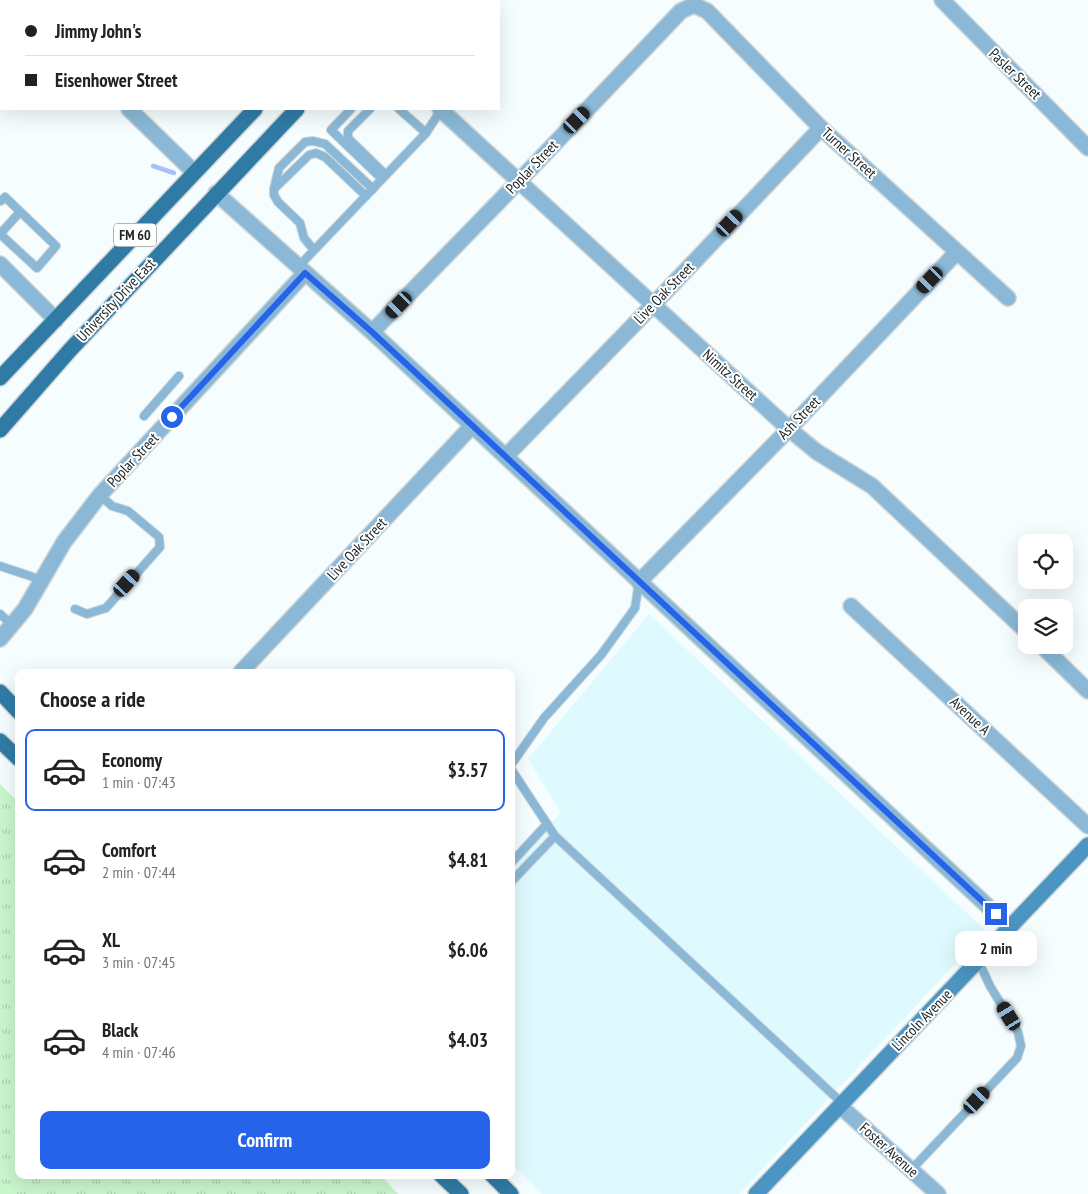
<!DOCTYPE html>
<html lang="en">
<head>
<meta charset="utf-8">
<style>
	body { margin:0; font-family:"PT Sans Narrow",sans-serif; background:#f2f2f2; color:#222; height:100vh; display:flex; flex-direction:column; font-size:19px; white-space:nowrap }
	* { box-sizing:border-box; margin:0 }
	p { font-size:16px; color:#767676 }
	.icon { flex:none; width:28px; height:28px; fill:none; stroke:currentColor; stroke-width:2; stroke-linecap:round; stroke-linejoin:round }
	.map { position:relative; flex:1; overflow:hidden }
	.drawer { position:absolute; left:15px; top:669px; width:500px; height:510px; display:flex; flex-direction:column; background:#fff; border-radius:10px; box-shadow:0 5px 20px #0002 }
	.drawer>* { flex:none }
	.top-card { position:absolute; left:0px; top:0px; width:500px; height:110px; box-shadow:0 5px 20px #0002; display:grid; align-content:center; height:110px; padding:0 25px; background:#fff }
	.buttons { position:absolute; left:1018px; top:534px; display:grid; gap:10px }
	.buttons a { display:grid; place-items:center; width:55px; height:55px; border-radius:10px; background:#fff; box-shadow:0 5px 20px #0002; font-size:25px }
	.end { position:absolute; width:22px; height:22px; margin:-11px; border:6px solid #2563eb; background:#fff; box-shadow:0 0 0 2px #fff }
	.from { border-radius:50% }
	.bubble { position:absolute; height:35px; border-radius:10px; background:#fff; box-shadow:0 5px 20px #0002; font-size:16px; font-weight:700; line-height:35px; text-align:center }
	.car { position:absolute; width:15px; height:30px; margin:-15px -8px; border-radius:6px; box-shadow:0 0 4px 1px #0007; background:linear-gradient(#222 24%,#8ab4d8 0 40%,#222 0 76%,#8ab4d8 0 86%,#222 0) }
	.top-card b { display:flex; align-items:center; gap:18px; height:48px; font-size:19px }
	.top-card b+b { border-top:1px solid #e0e0e0 }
	.top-card i { width:12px; height:12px; background:#222 }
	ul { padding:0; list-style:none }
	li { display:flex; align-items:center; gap:15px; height:82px; margin:0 10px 8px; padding:0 15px; border:2px solid transparent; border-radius:10px }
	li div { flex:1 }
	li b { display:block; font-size:19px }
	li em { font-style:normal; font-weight:700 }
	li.current { border-color:#2563eb }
	li>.icon { width:45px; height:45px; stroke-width:1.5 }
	h2 { padding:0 25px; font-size:22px; line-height:60px }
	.cta { display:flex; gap:10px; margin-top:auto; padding:10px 25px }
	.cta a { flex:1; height:58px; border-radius:10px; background:#2563eb; color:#fff; font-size:20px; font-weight:700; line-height:58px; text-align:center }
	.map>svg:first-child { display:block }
	.built { fill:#dffafe }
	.grass { fill:url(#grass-tufts) }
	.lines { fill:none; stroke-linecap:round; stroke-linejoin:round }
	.stream { stroke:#aac0fa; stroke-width:4.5 }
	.lane-casing { stroke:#cfd6d7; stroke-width:10 }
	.street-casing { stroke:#cfd6d7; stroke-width:18 }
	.secondary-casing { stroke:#cfd6d7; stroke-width:18 }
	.primary-casing { stroke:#cfd6d7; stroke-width:18 }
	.lane { stroke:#8ab8d6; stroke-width:8 }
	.street { stroke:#8ab8d6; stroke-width:15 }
	.secondary { stroke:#4c95c2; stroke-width:15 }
	.primary { stroke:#307ba6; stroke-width:15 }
	.route { stroke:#2563eb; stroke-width:6 }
	.labels { text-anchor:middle; stroke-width:4; stroke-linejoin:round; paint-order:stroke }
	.shield { fill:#fff; stroke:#636768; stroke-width:1 }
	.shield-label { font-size:14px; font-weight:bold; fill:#202627 }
	.street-label { font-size:15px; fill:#202627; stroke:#fff }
</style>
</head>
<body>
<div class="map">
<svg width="1088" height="1194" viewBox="0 0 1088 1194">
	<defs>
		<pattern id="grass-tufts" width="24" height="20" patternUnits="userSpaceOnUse" patternTransform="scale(1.25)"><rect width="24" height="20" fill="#c9f6cc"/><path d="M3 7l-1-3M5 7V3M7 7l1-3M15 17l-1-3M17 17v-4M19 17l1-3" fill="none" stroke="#acd3af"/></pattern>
	</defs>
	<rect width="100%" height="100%" fill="#f6fdfe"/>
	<path class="built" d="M649,614l337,317 -247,263h-197l-31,-30v-302l50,-49 -33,-54z"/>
	<path class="grass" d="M0,784l19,19v372h362l17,19h-398z"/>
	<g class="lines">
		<path class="stream" d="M153,166l21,7"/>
		<g class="lane-casing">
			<g id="lane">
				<path d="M351,109l-20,21 51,49"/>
				<path d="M370,109l-22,22v7l38,37"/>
				<path d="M399,109l27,24"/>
				<path d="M274,189l35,-34 7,-2 9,4 41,39"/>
				<path d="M1,201l4,-4 51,49 -19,22 -37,-34 20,-22"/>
				<path d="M314,250l-10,-12 -4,-15 -22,-21 -4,-7v-6l5,-21 26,-26 8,-1 12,3 48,45"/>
				<path d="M298,267l128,-134 15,-23"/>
				<path d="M144,416l35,-40"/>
				<path d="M0,566l42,14"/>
				<path d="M75,609l12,5 19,-6 54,-61 -1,-10 -31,-26 -16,-5 -12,-11"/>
				<path d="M0,614l12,11"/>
				<path d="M511,765l33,-47 57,-63 34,-47 4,-26"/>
				<path d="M511,769l44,67 287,267"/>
				<path d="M511,863l36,-39"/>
				<path d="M511,882l44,-46"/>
				<path d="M911,1170l106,-112 4,-12 -3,-14 -28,-46 -12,-26"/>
			</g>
		</g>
		<g class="street-casing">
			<g id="street">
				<path d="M18,0l1,1"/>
				<path d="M323,0l1,1"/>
				<path d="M942,0l146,148"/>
				<path d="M129,109l65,63"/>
				<path d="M440,109l349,320 28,23 55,34 154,145"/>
				<path d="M216,193l156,139 638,595"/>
				<path d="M0,264l56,56"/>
				<path d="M372,332l147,-151 162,-170 13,-6 13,6 114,117 187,170"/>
				<path d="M506,456l147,-151 168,-177"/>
				<path d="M639,582l150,-153 167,-176"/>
				<path d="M851,606l237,220"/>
				<path d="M0,639l25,-30 39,-67 36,-47 205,-222"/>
				<path d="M1041,645l47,46"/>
				<path d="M241,672l231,-246"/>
				<path d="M840,1106l98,88"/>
			</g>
		</g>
		<g class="secondary-casing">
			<path id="secondary" d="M756,1194l332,-349"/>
		</g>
		<g class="primary-casing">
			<g id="primary">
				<path d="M358,1l2,-1"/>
				<path d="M400,1l1,-1"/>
				<path d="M0,378l255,-269"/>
				<path d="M0,430l70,-80 227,-241"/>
				<path d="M0,692l19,20"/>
				<path d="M0,741l19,18"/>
				<path d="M441,1175l20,19"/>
				<path d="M492,1175l19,19"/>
			</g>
		</g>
		<use href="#lane" class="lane"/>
		<use href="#street" class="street"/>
		<use href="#secondary" class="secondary"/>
		<use href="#primary" class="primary"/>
	</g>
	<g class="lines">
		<path class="route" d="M172,417l133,-144 67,59 624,582"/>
	</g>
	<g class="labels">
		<rect class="shield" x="114" y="223.5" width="42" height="23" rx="4"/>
		<g class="shield-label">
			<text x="135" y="240">FM 60</text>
		</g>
		<g class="street-label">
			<text transform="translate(1015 74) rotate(44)" y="5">Pasler Street</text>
			<text transform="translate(849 153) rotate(42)" y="5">Turner Street</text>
			<text transform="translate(532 167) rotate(-46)" y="5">Poplar Street</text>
			<text transform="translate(664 293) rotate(-46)" y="5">Live Oak Street</text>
			<text transform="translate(116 300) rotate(-47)" y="5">University Drive East</text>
			<text transform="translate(730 375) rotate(42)" y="5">Nimitz Street</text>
			<text transform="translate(799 418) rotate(-46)" y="5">Ash Street</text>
			<text transform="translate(133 460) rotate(-47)" y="5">Poplar Street</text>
			<text transform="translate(357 549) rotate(-47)" y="5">Live Oak Street</text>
			<text transform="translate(970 716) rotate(43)" y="5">Avenue A</text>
			<text transform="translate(922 1020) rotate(-46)" y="5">Lincoln Avenue</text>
			<text transform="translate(889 1150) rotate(42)" y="5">Foster Avenue</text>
		</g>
	</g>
</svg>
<div class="buttons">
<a><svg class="icon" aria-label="locate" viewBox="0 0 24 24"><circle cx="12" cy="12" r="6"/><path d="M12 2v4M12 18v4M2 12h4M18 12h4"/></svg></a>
<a><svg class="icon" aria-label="layers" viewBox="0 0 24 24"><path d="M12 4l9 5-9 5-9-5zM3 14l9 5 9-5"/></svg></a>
</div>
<i class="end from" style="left:172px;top:417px"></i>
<i class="end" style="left:996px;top:914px"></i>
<div class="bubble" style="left:955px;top:931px;width:82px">2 min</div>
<i class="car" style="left:577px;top:120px;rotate:44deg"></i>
<i class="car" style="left:730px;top:223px;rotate:43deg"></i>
<i class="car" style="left:930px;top:280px;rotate:224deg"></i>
<i class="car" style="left:399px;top:305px;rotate:224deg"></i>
<i class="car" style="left:127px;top:583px;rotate:42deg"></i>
<i class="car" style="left:1009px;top:1016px;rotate:329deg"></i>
<i class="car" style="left:977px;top:1100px;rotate:43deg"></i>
<div class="top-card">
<b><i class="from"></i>Jimmy John's</b>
<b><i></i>Eisenhower Street</b>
</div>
<section class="drawer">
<h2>Choose a ride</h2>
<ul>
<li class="current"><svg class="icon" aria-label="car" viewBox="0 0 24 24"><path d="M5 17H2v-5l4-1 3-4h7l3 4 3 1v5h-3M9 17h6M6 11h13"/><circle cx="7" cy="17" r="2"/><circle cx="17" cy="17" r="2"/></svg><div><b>Economy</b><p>1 min · 07:43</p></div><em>$3.57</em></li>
<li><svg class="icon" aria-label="car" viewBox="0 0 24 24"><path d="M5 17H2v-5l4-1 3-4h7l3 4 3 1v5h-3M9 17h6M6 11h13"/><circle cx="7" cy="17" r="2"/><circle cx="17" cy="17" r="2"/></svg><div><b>Comfort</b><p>2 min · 07:44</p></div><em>$4.81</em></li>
<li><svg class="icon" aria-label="car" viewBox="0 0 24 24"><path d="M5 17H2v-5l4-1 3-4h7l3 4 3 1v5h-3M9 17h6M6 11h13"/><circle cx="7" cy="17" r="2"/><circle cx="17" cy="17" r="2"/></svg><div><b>XL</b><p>3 min · 07:45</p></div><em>$6.06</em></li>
<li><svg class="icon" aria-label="car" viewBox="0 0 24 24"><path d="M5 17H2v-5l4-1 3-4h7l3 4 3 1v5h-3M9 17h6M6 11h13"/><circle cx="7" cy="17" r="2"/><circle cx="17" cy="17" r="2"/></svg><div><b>Black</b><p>4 min · 07:46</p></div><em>$4.03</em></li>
</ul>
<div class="cta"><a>Confirm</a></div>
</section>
</div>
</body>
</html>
